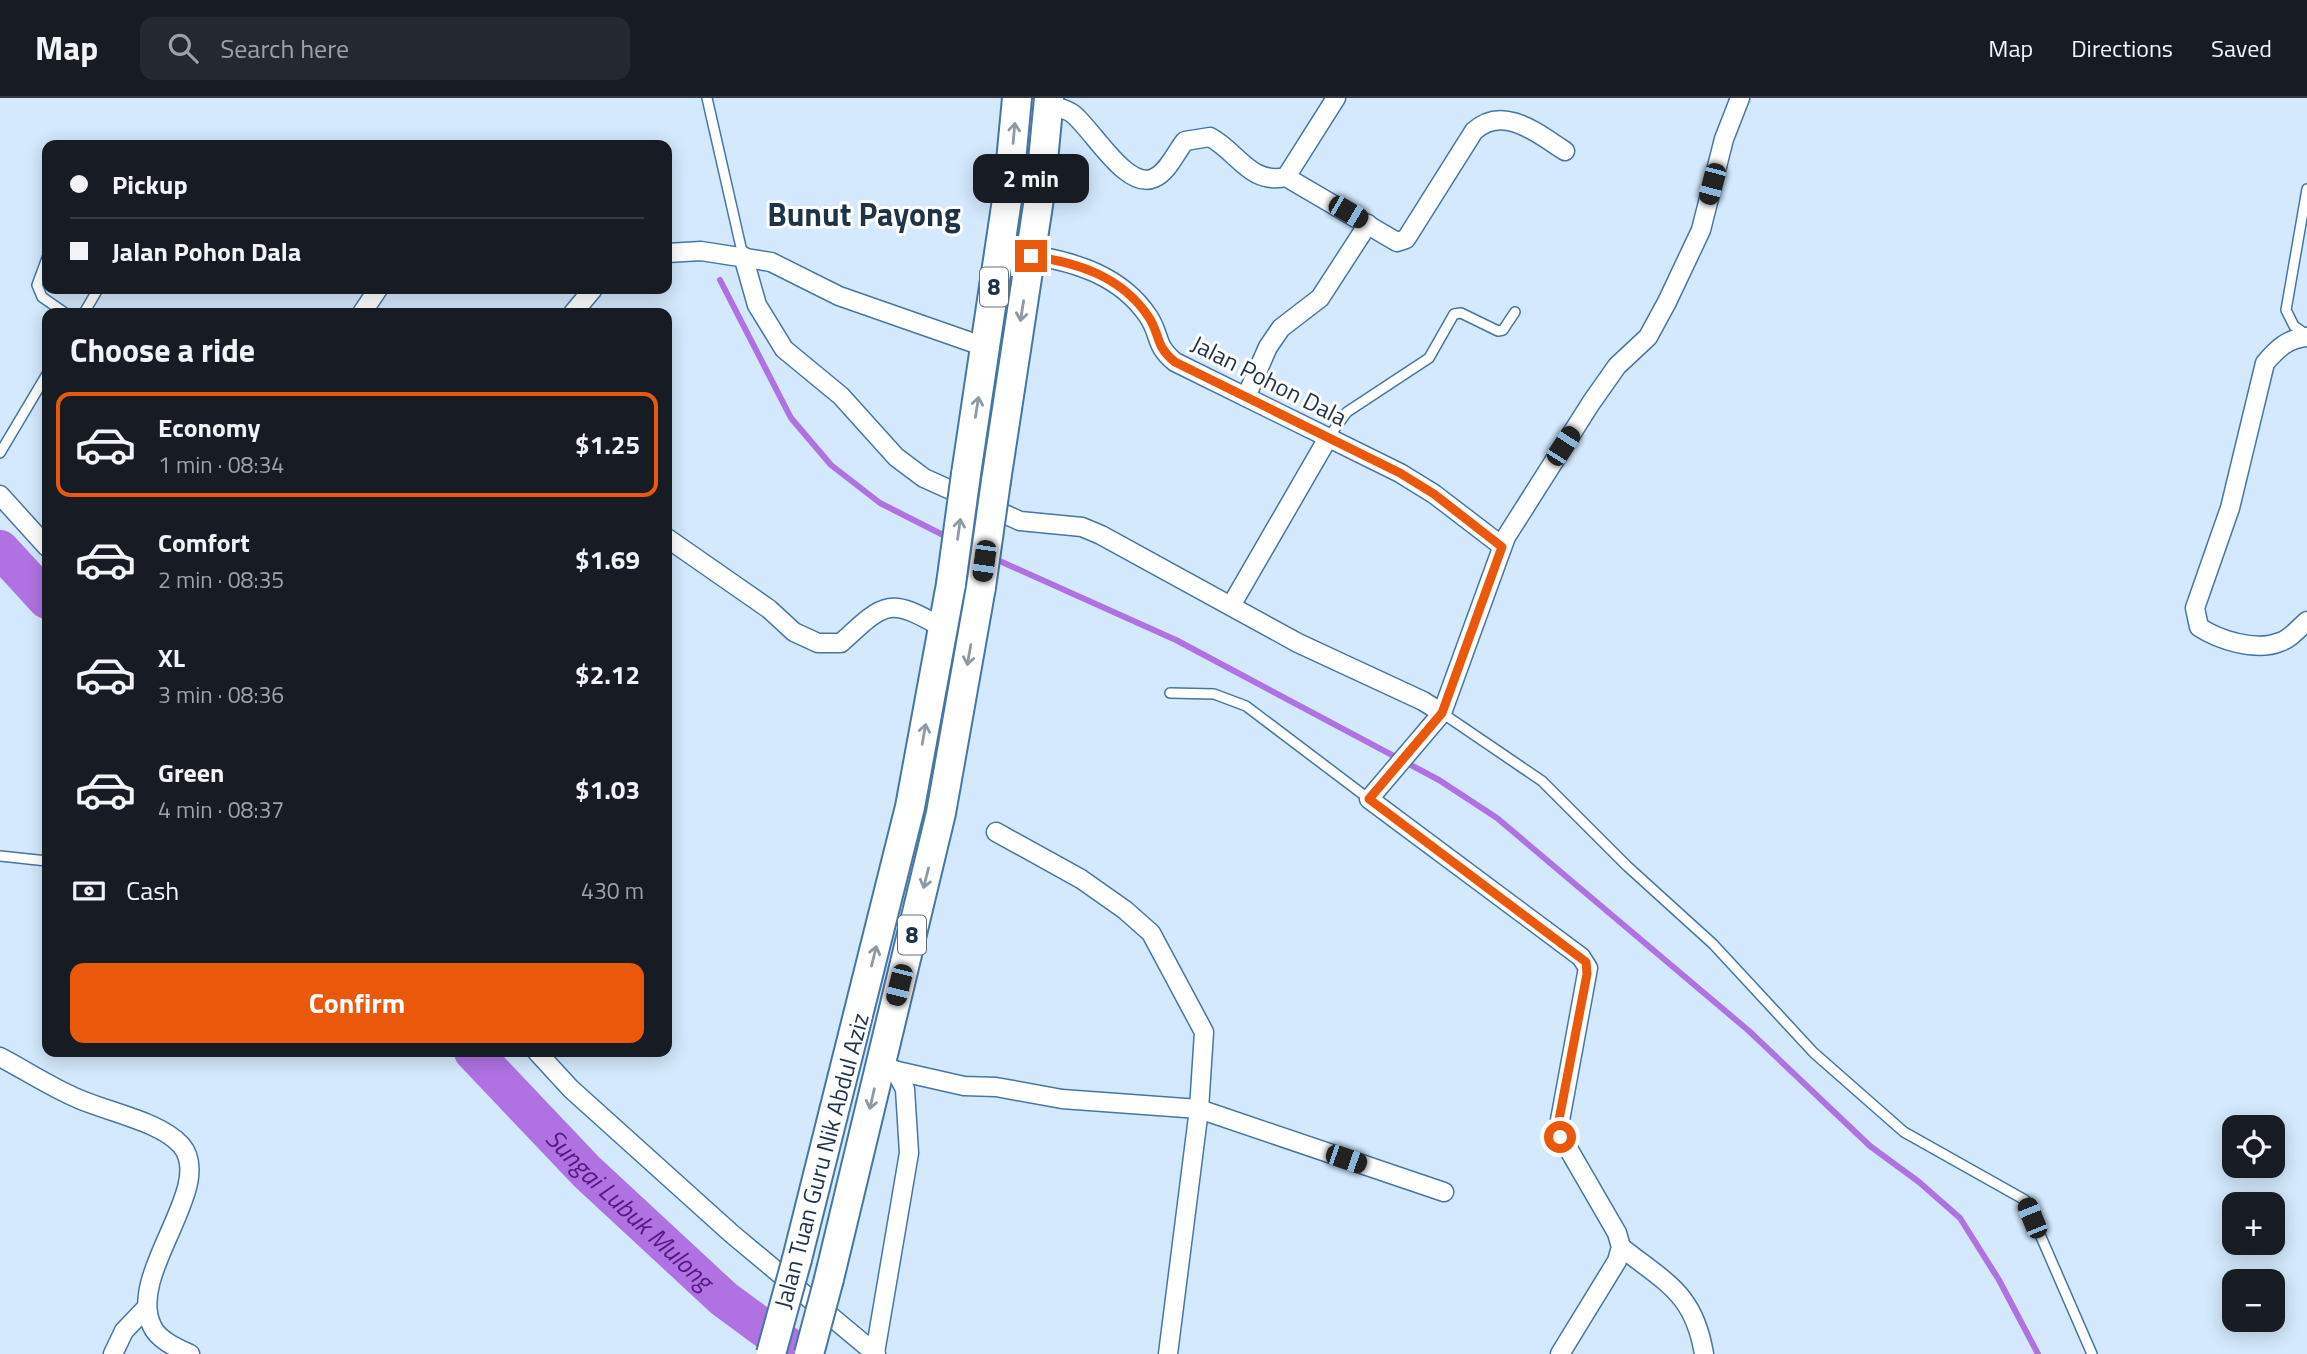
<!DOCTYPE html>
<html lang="en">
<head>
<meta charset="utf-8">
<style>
	body { margin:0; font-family:"Titillium Web",sans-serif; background:#242831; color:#f1f3f6; height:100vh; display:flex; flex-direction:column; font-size:26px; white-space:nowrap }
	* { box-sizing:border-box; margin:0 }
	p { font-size:23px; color:#9ea1a6 }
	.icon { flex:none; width:38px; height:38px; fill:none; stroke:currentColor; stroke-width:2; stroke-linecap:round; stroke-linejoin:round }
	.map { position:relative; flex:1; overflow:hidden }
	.drawer { position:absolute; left:42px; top:210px; width:630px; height:749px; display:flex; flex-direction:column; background:#171b24; border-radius:14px; box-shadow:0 4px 18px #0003 }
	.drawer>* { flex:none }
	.hud { position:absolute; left:42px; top:42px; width:630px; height:154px; border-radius:14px; box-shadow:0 4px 18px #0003; display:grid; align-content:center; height:154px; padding:0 28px; background:#171b24 }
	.tools { position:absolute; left:2222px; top:1017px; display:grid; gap:14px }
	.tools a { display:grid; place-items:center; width:63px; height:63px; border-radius:14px; background:#171b24; box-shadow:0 4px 18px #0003; font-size:35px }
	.end { position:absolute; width:32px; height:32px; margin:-16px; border:9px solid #ea580c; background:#fff; box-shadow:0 0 0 4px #fff }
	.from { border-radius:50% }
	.bubble { position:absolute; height:49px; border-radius:14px; background:#171b24; box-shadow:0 4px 18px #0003; font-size:23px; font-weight:700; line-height:49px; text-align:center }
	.car { position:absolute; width:21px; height:42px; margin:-21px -10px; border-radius:9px; box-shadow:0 0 5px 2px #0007; background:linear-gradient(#222 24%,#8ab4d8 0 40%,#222 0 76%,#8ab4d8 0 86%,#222 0) }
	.hud b { display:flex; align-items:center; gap:24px; height:66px; font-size:26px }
	.hud b+b { border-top:2px solid #363941 }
	.hud i { width:18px; height:18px; background:#f1f3f6 }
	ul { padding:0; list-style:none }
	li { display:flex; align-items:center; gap:21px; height:105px; margin:0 14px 10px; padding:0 14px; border:4px solid transparent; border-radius:14px }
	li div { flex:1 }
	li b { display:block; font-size:26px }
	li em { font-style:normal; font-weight:700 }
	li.current { border-color:#ea580c }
	li>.icon { width:63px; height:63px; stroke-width:1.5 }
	h2 { padding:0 28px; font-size:32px; line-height:84px }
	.pay { display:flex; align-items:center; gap:18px; height:77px; padding:0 28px; font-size:26px }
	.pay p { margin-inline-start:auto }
	.cta { display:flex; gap:14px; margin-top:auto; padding:14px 28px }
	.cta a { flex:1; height:80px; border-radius:14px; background:#ea580c; color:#fff; font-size:28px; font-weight:700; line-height:80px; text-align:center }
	header { display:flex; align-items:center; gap:42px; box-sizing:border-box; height:98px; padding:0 35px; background:#171b24; border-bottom:2px solid #363941 }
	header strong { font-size:33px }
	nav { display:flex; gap:38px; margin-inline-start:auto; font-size:24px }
	.search { width:490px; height:63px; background:#242831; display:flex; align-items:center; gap:18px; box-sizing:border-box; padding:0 24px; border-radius:14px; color:#9ea1a6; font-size:26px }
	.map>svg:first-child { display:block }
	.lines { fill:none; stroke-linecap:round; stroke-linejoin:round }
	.stream { stroke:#b072e2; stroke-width:6 }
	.river { stroke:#b072e2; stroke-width:38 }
	.service-casing { stroke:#4676a4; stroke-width:12 }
	.minor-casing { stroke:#4676a4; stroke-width:21 }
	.primary-casing { stroke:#4676a4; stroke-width:32 }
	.service { stroke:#fff; stroke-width:9 }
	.minor { stroke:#fff; stroke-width:18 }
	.primary { stroke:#fff; stroke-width:28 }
	.primary-bridge-casing { stroke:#4676a4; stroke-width:32; stroke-linecap:butt }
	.primary-bridge { stroke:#fff; stroke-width:28 }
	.oneway { stroke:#8e99a3 }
	.route { stroke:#ea580c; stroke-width:9 }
	.labels { text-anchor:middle; stroke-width:6; stroke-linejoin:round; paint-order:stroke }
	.shield { fill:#fff; stroke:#62707e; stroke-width:2 }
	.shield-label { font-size:23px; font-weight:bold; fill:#1e3347 }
	.street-label { font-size:24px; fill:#1e3347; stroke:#fff }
	.water-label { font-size:26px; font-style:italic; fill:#57197e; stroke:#fff }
	.district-label { font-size:32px; font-weight:bold; fill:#1e3347; stroke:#fff }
</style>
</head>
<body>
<header>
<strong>Map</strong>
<div class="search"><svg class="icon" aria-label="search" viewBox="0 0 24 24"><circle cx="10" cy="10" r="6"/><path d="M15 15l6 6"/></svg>Search here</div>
<nav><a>Map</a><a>Directions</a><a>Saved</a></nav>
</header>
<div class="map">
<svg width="2307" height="1256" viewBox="0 0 2307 1256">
	<rect width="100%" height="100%" fill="#d4e9fd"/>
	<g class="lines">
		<g class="stream">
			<path d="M720,182l71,138 40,47 49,38 71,36"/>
			<path d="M993,460l183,82 263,140 58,38 252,213 121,115 49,36 41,36 39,62 39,74"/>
		</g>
		<g class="river">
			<path d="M0,451l47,51"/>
			<path id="s1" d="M473,954l114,120 137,127 75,55"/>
		</g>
		<g class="service-casing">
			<g id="service">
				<path d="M707,0l36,158"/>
				<path d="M2307,91l-21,121 8,16 13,9"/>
				<path d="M47,160l-10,27 5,12 23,16"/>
				<path d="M84,215l14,-24"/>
				<path d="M1328,340l19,-26 82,-54 25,-44 7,-1 37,18 5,-1 12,-18"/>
				<path d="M0,355l47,-79"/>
				<path d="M1170,595l44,1 32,12 123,93"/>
				<path d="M1442,615l100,68 85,85 86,78 101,109 90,79 121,68 67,154"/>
				<path d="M0,758l47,5"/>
			</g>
		</g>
		<g class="minor-casing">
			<g id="minor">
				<path d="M1048,6c8,3 19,5 25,10 20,16 54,77 81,64 14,-6 22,-26 31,-37l25,-4c28,15 40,48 76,40l111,65 9,-3 68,-108c30,-27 64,3 91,20"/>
				<path d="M1286,79l50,-79"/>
				<path d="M667,155l34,-2 70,11 68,34 146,51"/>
				<path d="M1031,157c45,7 90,21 117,61 13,19 6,29 27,46l225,111 34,21 68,52"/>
				<path d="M743,158l14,49 27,44 57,47 55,61 28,21 96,43 62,6 19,8 197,108 125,58 19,12"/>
				<path d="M362,215l16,-24"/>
				<path d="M573,215l20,-24"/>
				<path d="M2307,239c-19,1 -30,12 -42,26l-35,145 -35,100 4,19c20,13 57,25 81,15 10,-3 19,-14 27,-21"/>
				<path d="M1246,299l22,-50 13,-19 39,-30 48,-74"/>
				<path d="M0,397l47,52"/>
				<path d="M667,440l102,71 25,23 24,11h23c45,-42 48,-46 102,-15"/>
				<path d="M1232,506l96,-166"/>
				<path d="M996,734l85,47 44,31 26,23 53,99 -5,77 -31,245"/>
				<path d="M537,954l34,37 161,145 144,120"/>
				<path d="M0,959c23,12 46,27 70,38 31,16 89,25 111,50 36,41 -55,129 -29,181 6,14 25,22 38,28"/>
				<path d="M880,969l84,19 32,1 66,12 137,10 245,83"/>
				<path d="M1621,1149c45,36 73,46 83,107"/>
				<path d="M875,1255l34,-200 -4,-64 -10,-19"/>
				<path d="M113,1256l11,-23 22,-23"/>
				<path d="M1560,1256l57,-93 4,-14 -4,-14 -59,-102 30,-163 -7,-11 -212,-158 73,-86 64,-176 85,-134 26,-37 31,-29 19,-35 34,-72 23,-91 16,-41"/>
			</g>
		</g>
		<g class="primary-casing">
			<g id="primary">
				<path d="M966,376l42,-281 9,-95"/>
				<path d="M996,383l44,-289 9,-94"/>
				<path d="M797,1161l113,-452 41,-223"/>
				<path d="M829,1181l112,-466 40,-226"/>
			</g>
		</g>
		<use href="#service" class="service"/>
		<use href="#minor" class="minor"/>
		<use href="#primary" class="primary"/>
		<g class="primary-bridge-casing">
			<g id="primary-bridge">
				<path d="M951,486l15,-110"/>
				<path d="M981,489l15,-106"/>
				<path d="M771,1256l26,-95"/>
				<path d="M809,1256l20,-75"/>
			</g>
		</g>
		<use href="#primary-bridge" class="primary-bridge"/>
	</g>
	<defs><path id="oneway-shaft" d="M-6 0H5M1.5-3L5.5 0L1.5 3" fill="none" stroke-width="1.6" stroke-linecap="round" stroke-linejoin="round" transform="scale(1.75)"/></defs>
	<g class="oneway">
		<use href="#oneway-shaft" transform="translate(1014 35) rotate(-85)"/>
		<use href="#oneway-shaft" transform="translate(1022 213) rotate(99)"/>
		<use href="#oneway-shaft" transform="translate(977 309) rotate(-81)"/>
		<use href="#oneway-shaft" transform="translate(959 431) rotate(-82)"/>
		<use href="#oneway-shaft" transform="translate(969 557) rotate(100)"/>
		<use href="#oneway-shaft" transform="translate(924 636) rotate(-80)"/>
		<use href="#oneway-shaft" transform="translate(926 780) rotate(104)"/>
		<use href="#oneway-shaft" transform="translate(874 858) rotate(-76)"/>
		<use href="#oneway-shaft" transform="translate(872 1001) rotate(103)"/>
	</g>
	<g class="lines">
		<path class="route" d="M1031,158c45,6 90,20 117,60 13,19 6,29 27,46l225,111 34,21 68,53 -60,166 -73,86 217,163 1,12 -29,151 2,12"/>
	</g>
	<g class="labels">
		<g class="shield">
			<rect x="980" y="169.5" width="28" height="39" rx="5"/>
			<rect x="898" y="817.5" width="28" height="39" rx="5"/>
		</g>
		<g class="shield-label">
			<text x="994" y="197">8</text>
			<text x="912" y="845">8</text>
		</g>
		<g class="street-label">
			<text transform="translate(1269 283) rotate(27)" y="8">Jalan Pohon Dala</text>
			<text transform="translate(822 1063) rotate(-75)" y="8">Jalan Tuan Guru Nik Abdul Aziz</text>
		</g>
		<g class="water-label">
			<text dy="9" stroke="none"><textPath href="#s1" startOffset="222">Sungai Lubuk Mulong</textPath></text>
		</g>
		<g class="district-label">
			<text x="864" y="128">Bunut Payong</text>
		</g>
	</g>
</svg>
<div class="tools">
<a><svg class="icon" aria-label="locate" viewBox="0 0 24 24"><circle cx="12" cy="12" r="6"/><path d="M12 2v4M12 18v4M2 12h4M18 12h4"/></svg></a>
<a>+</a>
<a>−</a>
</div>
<i class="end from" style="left:1560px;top:1039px"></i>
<i class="end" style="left:1031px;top:158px"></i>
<div class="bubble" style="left:973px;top:56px;width:116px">2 min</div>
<i class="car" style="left:1712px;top:86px;rotate:195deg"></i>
<i class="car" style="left:1348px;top:114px;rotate:120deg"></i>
<i class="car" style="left:1563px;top:348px;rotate:33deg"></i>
<i class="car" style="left:984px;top:463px;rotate:188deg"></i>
<i class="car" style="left:899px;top:887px;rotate:194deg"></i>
<i class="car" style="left:1346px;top:1061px;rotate:109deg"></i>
<i class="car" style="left:2032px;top:1120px;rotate:338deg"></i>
<div class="hud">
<b><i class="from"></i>Pickup</b>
<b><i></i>Jalan Pohon Dala</b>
</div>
<section class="drawer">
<h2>Choose a ride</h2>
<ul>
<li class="current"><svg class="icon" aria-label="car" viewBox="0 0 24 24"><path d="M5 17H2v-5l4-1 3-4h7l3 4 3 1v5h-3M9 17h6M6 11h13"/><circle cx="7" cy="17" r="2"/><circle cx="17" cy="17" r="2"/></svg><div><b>Economy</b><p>1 min · 08:34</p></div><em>$1.25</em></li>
<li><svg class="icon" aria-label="car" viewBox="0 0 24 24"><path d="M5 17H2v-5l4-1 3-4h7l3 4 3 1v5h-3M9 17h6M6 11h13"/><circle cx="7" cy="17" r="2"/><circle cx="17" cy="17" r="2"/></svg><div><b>Comfort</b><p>2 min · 08:35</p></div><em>$1.69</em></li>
<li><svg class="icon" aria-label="car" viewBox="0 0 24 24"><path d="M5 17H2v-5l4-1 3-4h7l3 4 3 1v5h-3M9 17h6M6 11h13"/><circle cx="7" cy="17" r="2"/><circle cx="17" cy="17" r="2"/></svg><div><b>XL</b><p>3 min · 08:36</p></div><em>$2.12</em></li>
<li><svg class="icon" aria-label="car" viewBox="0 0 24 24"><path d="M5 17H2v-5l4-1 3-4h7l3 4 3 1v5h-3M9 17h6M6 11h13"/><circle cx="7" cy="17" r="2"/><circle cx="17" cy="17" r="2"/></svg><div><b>Green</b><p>4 min · 08:37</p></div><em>$1.03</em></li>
</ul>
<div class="pay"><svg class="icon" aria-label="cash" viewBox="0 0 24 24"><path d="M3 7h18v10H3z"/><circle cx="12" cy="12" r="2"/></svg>Cash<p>430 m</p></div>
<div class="cta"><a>Confirm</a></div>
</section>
</div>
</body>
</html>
